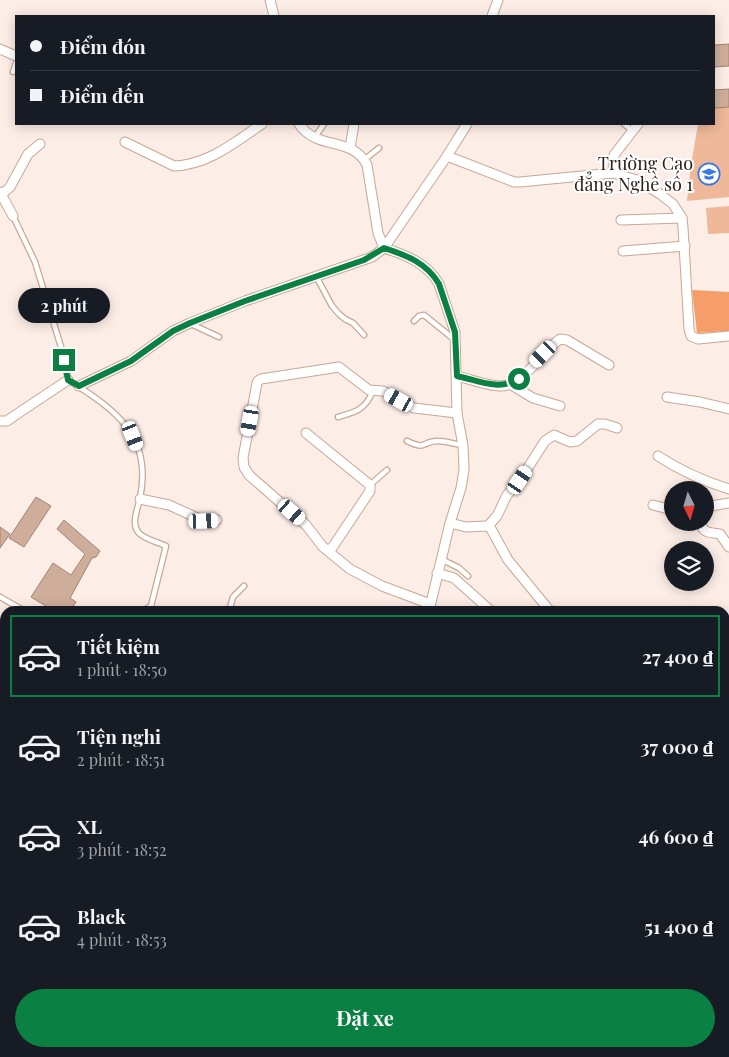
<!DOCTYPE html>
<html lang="vi">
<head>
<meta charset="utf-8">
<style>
	body { margin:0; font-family:"Playfair Display",serif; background:#20242c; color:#f1f3f6; height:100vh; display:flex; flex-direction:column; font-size:19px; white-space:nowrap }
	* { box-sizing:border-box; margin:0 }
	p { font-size:16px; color:#9ea1a6 }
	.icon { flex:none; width:28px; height:28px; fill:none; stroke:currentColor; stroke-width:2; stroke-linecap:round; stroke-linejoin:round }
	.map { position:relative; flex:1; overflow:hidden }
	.drawer { position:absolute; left:0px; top:606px; width:730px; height:451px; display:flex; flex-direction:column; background:#171b24; border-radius:15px 15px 0 0; box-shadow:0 2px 12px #0003 }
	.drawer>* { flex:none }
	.hud { position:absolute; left:15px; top:15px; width:700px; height:110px; border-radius:0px; box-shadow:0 2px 12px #0003; display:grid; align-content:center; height:110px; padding:0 15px; background:#171b24 }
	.needle { width:32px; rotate:175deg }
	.controls { position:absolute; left:664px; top:481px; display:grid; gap:10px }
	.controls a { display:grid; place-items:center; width:50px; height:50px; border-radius:50%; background:#171b24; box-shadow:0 2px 12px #0003; font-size:25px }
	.end { position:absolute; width:22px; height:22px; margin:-11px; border:6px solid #0b8043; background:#fff; box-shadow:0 0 0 2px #fff }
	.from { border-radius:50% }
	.bubble { position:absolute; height:35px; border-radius:18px; background:#171b24; box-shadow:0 2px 12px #0003; font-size:16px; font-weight:700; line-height:35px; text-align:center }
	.car { position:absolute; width:15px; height:30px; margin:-15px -8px; border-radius:6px; box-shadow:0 0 4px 1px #0007; background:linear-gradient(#fff 24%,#345 0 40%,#fff 0 76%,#345 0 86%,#fff 0) }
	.hud b { display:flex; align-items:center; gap:18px; height:48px; font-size:19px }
	.hud b+b { border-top:1px solid #363941 }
	.hud i { width:12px; height:12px; background:#f1f3f6 }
	ul { padding:9px 0 0; list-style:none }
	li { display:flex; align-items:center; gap:15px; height:82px; margin:0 10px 8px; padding:0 5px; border:2px solid transparent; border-radius:0px }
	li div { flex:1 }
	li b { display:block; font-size:19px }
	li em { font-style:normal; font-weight:700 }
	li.current { border-color:#0b8043 }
	li>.icon { width:45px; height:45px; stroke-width:1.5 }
	.button { display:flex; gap:10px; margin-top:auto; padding:10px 15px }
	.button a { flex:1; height:58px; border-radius:30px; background:#0b8043; color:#fff; font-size:20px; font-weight:700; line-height:58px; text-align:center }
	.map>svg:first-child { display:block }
	.green { fill:#eeb899 }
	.water { fill:#f59e6a }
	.building { fill:#cfad9b; stroke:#a28371 }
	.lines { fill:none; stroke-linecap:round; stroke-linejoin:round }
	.lane-casing { stroke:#c8a794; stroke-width:7 }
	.street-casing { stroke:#c8a794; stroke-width:11 }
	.secondary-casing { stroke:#c8a794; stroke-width:14 }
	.primary-casing { stroke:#d1cecd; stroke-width:16 }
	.lane { stroke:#fff; stroke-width:4.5 }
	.street { stroke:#fff; stroke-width:9 }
	.secondary { stroke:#fff; stroke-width:11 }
	.primary { stroke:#e8c2ac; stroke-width:14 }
	.rail { stroke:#968982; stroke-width:2.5; stroke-dasharray:6 6; stroke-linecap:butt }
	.route { stroke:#0b8043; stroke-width:6 }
	.labels { text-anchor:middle; stroke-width:4; stroke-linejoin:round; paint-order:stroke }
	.poi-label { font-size:18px; fill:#2d211a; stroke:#fefefe; text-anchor:end }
</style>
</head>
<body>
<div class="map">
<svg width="729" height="1057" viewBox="0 0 729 1057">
	<rect width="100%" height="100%" fill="#fcede6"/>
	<g class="green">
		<path d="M729,107v90l-42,4 4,-36 7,-41h16v-16z"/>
		<path d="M729,206v27l-21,1 -2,-26z"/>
	</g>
	<path class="water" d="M692,290l37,2v39l-32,2z"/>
	<g class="building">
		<path d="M729,44v22l-15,1v-22z"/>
		<path d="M729,89v18l-15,1v-18z"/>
		<path d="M36,497l15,9 -27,41 -15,-9z"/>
		<path d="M64,520l36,31 -4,6 -4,1 -22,40 6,4 -6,9h-16l-23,-14 22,-34 18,12 14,-21 -28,-25z"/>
		<path d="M0,527l10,7 -10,14z"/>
	</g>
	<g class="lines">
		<g class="lane-casing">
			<g id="lane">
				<path d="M13,72l3,-9"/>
				<path d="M624,124l9,7"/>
				<path d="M315,137l9,-13"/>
				<path d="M364,160l15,-12"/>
				<path d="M13,216l22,46 30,98 3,20c47,29 85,56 72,118 -2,10 -9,25 -2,34 5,7 20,10 28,14l-15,60 -8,5"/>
				<path d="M316,276l16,30 7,8 6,5 8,4 11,12"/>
				<path d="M414,321l5,-5 5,-1 31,25"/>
				<path d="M191,324l28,13"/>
				<path d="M338,417c18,-5 27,-7 35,-26"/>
				<path d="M407,441c21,10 14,0 31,0 8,0 16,3 24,4"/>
				<path d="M370,485l17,-15"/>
				<path d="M441,559l18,9 9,8"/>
				<path d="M0,597l25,14"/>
				<path d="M229,611l4,-14 11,-11"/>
				<path d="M502,611h11"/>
			</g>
		</g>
		<g class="street-casing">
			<g id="street">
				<path d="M270,0l4,16"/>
				<path d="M492,16l6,-16"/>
				<path d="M0,49l16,7"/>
				<path d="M299,124c18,27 54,12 68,41l11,68 6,15c22,7 43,15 55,36l16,48 2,81 6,33 1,24 -3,18 -11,35 -21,88"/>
				<path d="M125,142l49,24c34,-1 61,-24 88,-42"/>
				<path d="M350,148l4,-24"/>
				<path d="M447,156l67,26h6l93,-9 24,7 23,14 13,10 9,14 1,10 6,101 2,7 7,3 31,-3"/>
				<path d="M613,173l1,-18 24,-31"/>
				<path d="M0,192l13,24"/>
				<path d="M0,196l10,-9 18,-33 12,-10"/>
				<path d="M621,220l61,-2"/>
				<path d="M623,251l62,-5"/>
				<path d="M457,376c13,3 29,10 43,10 23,1 42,-35 60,-47l7,1 42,25"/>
				<path d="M510,384l23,14 27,8"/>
				<path d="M79,386l52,-25 42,-30 17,-8 55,-22 127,-44 12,-9 63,-92 20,-32"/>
				<path d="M667,397l33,5 29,7"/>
				<path d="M0,421h7l7,-5 54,-36"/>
				<path d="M306,433l64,52v6l-38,57 -4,1"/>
				<path d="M658,456c23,15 45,25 71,33"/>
				<path d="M140,499l29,6 35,16 13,-1"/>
				<path d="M653,505l19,5"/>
				<path d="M705,507l24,-4"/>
				<path d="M700,522c3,12 10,10 20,12l9,13"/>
				<path d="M450,523l16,4 19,-1 5,1 18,33 42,51"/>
				<path d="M488,526l9,-10 10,-21 13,-15 25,-39 9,-6 16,7 7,-1 21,-17h7l12,4"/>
				<path d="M437,573l17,5 37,33"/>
				<path d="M430,604l-48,-18 -32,-17 -27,-22 -17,-22 -57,-50 -5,-8 -1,-9 14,-75 1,-2 3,-2 78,-12 30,23 14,1 31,17 43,5"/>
				<path d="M0,675l5,3"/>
				<path d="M5,827v4"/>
				<path d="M0,1017l5,9"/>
				<path d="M21,1052l3,5"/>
				<path d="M128,1052l4,5"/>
				<path d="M45,1057l7,-5"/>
			</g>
		</g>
		<g class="secondary-casing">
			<g id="secondary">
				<path d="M0,647l5,3"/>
				<path d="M725,1019l4,-4"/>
				<path d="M467,1052l3,5"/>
				<path d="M685,1057l4,-5"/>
			</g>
		</g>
		<g class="primary-casing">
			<g id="primary">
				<path d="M725,922l4,-2"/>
				<path d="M404,1057l7,-4 21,2"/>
			</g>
		</g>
		<use href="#lane" class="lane"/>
		<use href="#street" class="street"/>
		<use href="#secondary" class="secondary"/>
		<use href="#primary" class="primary"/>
		<g class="rail">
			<path d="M0,661l5,4"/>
			<path d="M447,1052l3,5"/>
		</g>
	</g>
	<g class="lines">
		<path class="route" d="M64,360l4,20 11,6 52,-25 42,-30 17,-8 55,-22 119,-41 20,-12c22,7 43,15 55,36l16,48 2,44c23,5 41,15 62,3"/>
	</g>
	<defs>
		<g id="university-ring" transform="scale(1.125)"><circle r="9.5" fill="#fefefe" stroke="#3877e5" stroke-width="1.5"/><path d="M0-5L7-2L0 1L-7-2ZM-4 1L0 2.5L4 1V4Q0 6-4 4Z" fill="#3877e5"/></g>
	</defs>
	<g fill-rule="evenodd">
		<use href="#university-ring" x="709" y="174"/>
	</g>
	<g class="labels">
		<g class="poi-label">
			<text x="693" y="170">Trường Cao<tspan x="693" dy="21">đẳng Nghề số 1</tspan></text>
		</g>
	</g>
</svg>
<div class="controls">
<a><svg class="needle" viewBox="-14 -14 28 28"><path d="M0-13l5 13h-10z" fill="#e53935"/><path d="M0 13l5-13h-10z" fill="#9ea1a6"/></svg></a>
<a><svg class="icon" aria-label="layers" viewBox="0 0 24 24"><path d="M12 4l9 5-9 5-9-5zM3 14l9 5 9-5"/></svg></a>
</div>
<i class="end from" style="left:519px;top:379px"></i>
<i class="end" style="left:64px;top:360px"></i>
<div class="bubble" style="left:18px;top:288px;width:92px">2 phút</div>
<i class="car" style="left:543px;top:354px;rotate:224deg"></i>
<i class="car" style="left:399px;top:400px;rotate:299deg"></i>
<i class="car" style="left:250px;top:421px;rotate:190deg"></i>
<i class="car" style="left:133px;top:436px;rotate:159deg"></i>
<i class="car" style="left:520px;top:480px;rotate:34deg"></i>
<i class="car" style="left:292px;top:512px;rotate:131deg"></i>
<i class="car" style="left:204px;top:521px;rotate:88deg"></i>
<div class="hud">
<b><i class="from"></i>Điểm đón</b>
<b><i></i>Điểm đến</b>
</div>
<section class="drawer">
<ul>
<li class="current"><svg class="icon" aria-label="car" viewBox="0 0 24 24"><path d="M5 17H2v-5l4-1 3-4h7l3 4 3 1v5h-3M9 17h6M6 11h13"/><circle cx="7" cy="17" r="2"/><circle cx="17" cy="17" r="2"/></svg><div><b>Tiết kiệm</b><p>1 phút · 18:50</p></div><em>27 400 ₫</em></li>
<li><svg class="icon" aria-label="car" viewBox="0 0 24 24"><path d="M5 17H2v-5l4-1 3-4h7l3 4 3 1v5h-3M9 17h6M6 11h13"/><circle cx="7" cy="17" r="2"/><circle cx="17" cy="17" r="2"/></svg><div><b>Tiện nghi</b><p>2 phút · 18:51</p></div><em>37 000 ₫</em></li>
<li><svg class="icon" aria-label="car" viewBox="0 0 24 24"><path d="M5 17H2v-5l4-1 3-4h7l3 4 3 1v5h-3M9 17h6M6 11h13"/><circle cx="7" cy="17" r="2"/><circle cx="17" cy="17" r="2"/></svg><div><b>XL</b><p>3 phút · 18:52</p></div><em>46 600 ₫</em></li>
<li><svg class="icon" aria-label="car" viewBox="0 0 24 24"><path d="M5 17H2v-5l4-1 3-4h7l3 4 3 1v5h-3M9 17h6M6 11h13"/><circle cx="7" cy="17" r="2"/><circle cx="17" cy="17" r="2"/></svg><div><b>Black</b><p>4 phút · 18:53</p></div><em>51 400 ₫</em></li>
</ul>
<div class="button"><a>Đặt xe</a></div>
</section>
</div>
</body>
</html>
